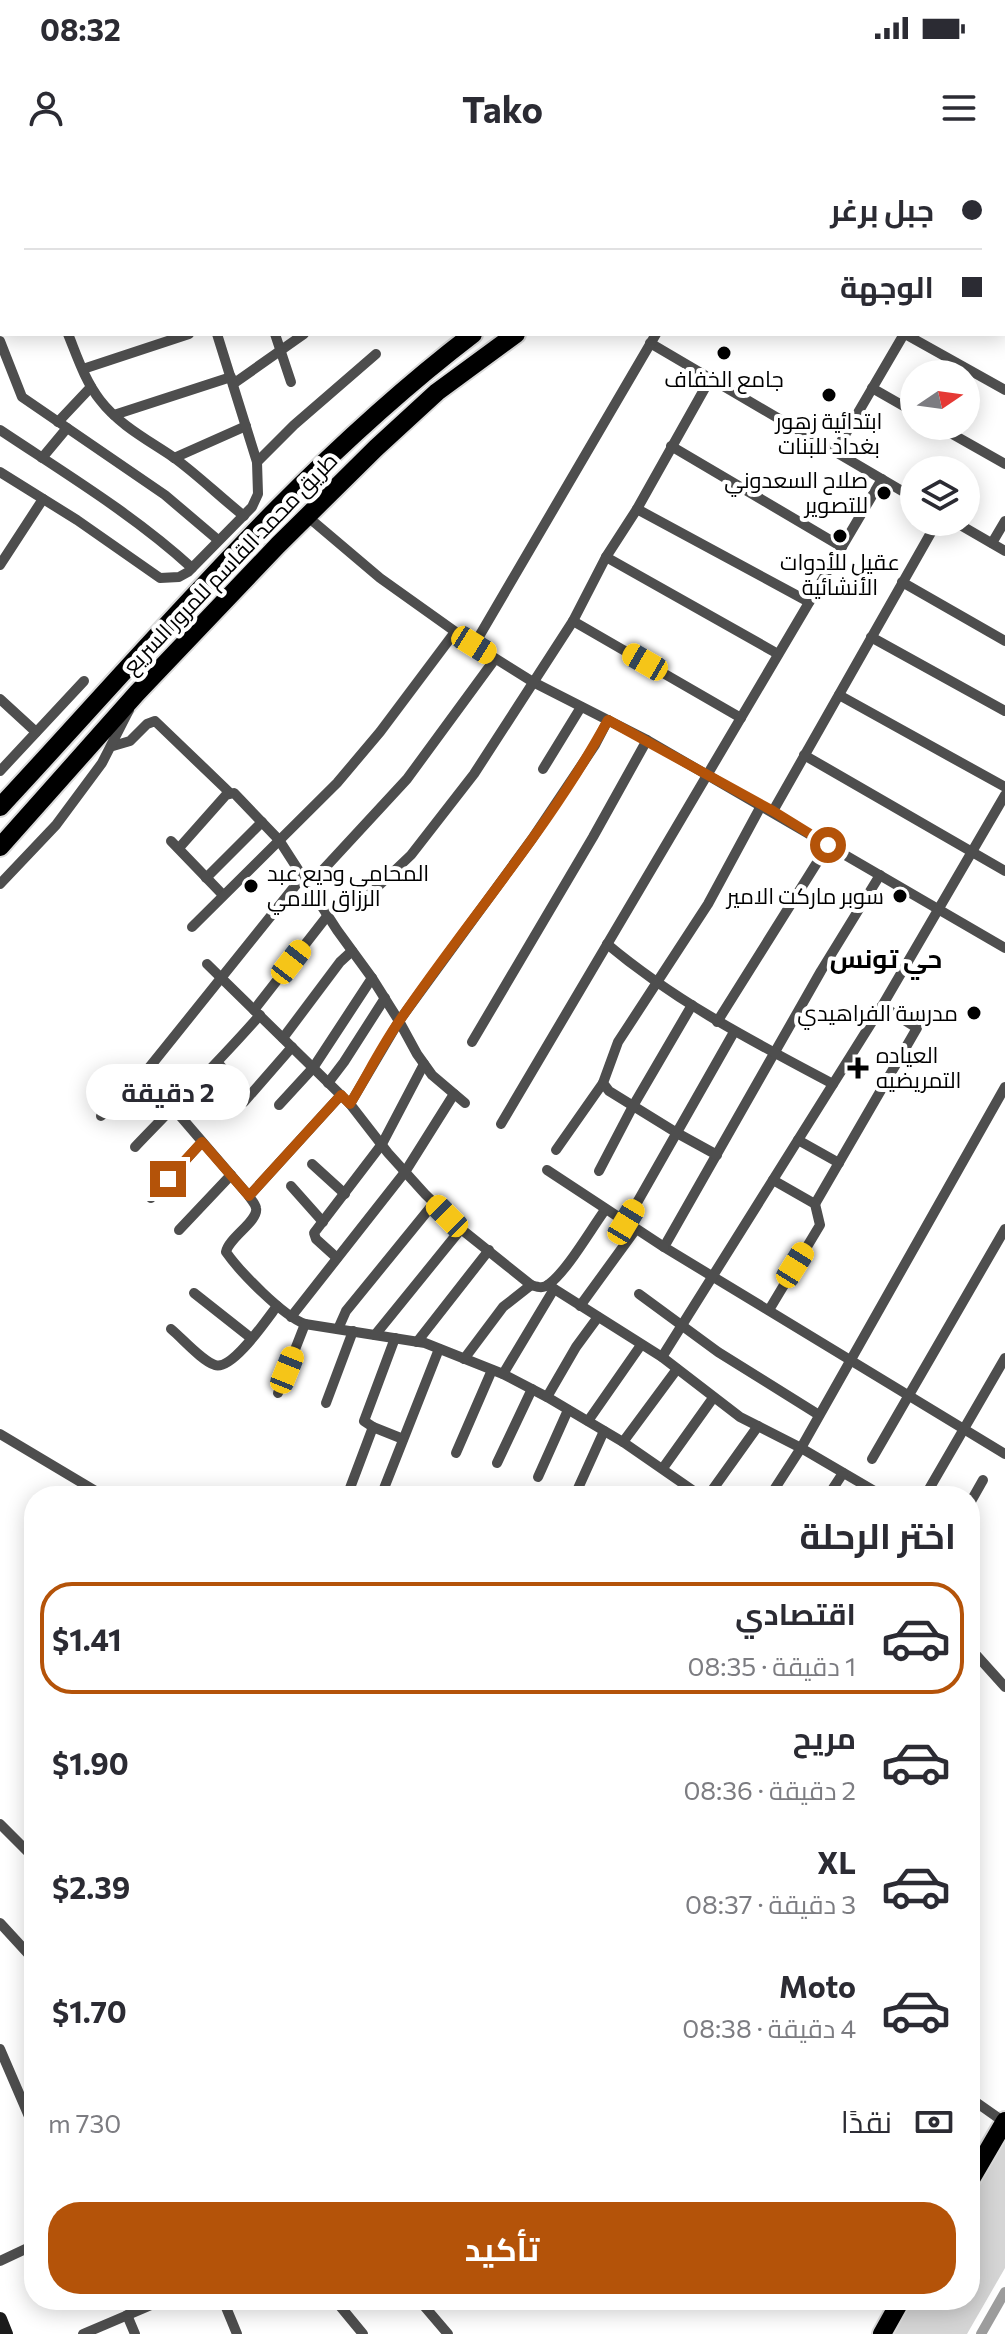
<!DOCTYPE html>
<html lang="ar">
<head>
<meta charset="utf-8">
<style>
	body { margin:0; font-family:Commissioner,Cairo,sans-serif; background:#f2f2f3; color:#2b2b33; direction:rtl; height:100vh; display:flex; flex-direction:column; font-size:30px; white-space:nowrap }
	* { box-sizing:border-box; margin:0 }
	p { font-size:26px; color:#7c7c81 }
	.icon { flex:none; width:44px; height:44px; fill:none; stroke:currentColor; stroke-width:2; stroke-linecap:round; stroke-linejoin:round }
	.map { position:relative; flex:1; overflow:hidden; direction:ltr }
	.sheet { position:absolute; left:24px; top:1326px; width:956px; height:824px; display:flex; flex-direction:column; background:#fff; border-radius:32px; box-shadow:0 4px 20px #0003; direction:rtl }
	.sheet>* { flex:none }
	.guide { position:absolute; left:0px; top:0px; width:1006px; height:176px; box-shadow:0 4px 20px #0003; direction:rtl; display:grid; align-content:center; height:176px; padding:0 24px; background:#fff }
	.needle { width:52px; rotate:77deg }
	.fabs { position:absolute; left:900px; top:200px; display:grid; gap:16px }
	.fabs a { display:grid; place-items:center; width:80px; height:80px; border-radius:50%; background:#fff; box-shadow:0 4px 20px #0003; font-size:40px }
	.end { position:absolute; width:36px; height:36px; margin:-18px; border:10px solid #b45309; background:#fff; box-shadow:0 0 0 4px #fff }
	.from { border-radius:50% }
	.bubble { position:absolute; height:56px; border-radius:28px; background:#fff; box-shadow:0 4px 20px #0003; font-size:26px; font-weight:700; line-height:56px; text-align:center; direction:rtl }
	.car { position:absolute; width:24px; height:48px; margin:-24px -12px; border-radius:10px; box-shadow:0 0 6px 2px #0007; background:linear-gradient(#f5c518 24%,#345 0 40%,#f5c518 0 76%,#345 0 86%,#f5c518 0) }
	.guide b { display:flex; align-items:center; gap:28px; height:76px; font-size:30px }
	.guide b+b { border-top:2px solid #e1e1e2 }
	.guide i { width:20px; height:20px; background:#2b2b33 }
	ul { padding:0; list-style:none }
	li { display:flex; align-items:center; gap:24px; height:112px; margin:0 16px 12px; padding:0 8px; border:4px solid transparent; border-radius:32px }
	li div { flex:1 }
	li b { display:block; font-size:30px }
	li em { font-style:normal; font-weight:700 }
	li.selected { border-color:#b45309 }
	li>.icon { width:72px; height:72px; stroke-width:1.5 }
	h2 { padding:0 24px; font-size:36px; line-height:96px }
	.pay { display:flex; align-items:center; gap:20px; height:88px; padding:0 24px; font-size:30px }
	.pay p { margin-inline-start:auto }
	.cta { display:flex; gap:16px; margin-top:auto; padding:16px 24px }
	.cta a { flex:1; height:92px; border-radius:32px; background:#b45309; color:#fff; font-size:32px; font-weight:700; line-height:92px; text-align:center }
	.status { display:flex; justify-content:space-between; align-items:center; height:56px; padding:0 40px; background:#fff; direction:ltr }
	.status svg { height:22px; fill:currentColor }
	header { display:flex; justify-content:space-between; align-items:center; height:104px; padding:0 24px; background:#fff; font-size:36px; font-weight:700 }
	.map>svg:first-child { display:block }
	.green { fill:#d5d5d5 }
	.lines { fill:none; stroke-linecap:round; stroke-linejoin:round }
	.canal { stroke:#9c9c9c; stroke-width:10 }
	.highway-casing { stroke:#dbdbdb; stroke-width:22 }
	.street { stroke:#4e4e4e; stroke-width:10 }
	.secondary { stroke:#1b1b1b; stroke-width:14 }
	.highway { stroke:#000; stroke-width:18 }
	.route { stroke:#b45309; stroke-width:10 }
	.poi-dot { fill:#000; stroke:#fff; stroke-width:3 }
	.labels { text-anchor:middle; stroke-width:8; stroke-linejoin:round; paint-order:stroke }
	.poi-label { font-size:22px; fill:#000; stroke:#fff }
	.street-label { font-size:22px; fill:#000; stroke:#fff }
	.quarter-label { font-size:26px; font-weight:bold; fill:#000; stroke:#fff }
</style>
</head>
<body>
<div class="status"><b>08:32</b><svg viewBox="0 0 49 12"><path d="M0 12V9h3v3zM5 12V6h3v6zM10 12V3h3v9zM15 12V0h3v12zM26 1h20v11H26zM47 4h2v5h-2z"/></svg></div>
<header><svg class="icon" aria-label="menu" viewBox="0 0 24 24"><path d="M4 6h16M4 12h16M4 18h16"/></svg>Tako<svg class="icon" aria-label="person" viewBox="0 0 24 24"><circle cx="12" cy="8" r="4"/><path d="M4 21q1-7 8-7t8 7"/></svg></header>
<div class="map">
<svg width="1005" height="2174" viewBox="0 0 1005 2174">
	<rect width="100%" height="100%" fill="#fff"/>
	<path class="green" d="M1005,1981v127l-38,66h-73l19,-34h57v-98z"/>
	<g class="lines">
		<path class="canal" d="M981,2174l24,-42"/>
		<g class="highway-casing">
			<g id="highway">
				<path d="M748,2l4,-2"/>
				<path d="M814,2l5,-2"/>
				<path d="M0,647c152,-163 295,-337 473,-473"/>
				<path d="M0,687l137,-154 141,-148 98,-97 61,-56 79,-58"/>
				<path d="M970,2021l35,-60"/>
				<path d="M882,2174l19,-34"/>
			</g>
		</g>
		<g class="street">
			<path d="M164,0v2"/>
			<path d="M212,0l1,2"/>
			<path d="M366,0v2"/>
			<path d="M532,0l1,2"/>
			<path d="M604,0l1,2"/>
			<path d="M226,2l7,-2"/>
			<path d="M657,2l1,-2"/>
			<path d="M0,9l2,4"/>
			<path d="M1004,82l1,1"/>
			<path d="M1004,150h1"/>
			<path d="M68,174c9,22 17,47 32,66 19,25 48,40 73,57 25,18 47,40 71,59"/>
			<path d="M275,174l16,48"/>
			<path d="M905,174l100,56"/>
			<path d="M0,181l22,56 143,98 53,45"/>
			<path d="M650,183l264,155"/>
			<path d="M83,209l106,-35"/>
			<path d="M233,224l71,-50"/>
			<path d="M872,228l42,24"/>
			<path d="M114,255l117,-38"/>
			<path d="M58,262l33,-35"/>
			<path d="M938,266l67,38"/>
			<path d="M0,270c66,44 134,85 192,138"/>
			<path d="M671,286l171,101"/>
			<path d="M835,292l69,-118"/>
			<path d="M42,298l25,-30"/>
			<path d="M174,298l72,-32"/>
			<path d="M257,302l37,-37 82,-71"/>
			<path d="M0,312l77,48 83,58 19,-1 9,-5 64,-65 6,-13 -1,-32 -40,-128"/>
			<path d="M637,349l172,93"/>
			<path d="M308,357l72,61 94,67 59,37 114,58 358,208"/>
			<path d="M955,362l50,29"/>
			<path d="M992,383l13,-22"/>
			<path d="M606,397l172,97"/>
			<path d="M0,405l43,-66"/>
			<path d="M902,422l103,59"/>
			<path d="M573,461l168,97"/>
			<path d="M871,477l134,74"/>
			<path d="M474,485l182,-311"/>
			<path d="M839,535l166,92"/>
			<path d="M0,539l36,33"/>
			<path d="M113,586l17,-5 17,-17 8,-3 75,72"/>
			<path d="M804,595l201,116"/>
			<path d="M543,609l38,-62"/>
			<path d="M0,611l84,-90"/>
			<path d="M773,651l164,-289"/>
			<path d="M171,681l52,54"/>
			<path d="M179,688l47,-53 8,-2 45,47 58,90 35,48 27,43 18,33 15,21 33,28"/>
			<path d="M880,715l-59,96 -157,276 341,207"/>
			<path d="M206,718l56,-56"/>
			<path d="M0,724l56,-59 46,-62 27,-53"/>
			<path d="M309,725l98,-106 88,-120"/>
			<path d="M369,735l42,-40 63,-81 99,-153 33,-64 31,-48 73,-130"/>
			<path d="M192,767l145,-144 43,-51 75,-100"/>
			<path d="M607,784c69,58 147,98 226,140"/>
			<path d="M207,804l143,140 38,49 37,41 36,35 70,56c7,2 12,4 18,-1 18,-13 42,-55 56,-74"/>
			<path d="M254,850l74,-95"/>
			<path d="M717,862l111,-177"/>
			<path d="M283,878l57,-76 12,-11"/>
			<path d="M472,882l121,-205 54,-97"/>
			<path d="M218,903l25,28"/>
			<path d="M144,914l105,122c2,4 6,7 7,12 3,13 -27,29 -30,44 14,20 57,64 79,72l120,19 78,31 44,23 76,45 78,54"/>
			<path d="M328,923l16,-21 41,-64"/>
			<path d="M244,942l48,-55"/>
			<path d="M350,944l49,-83 133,-182 63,-94 13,-25"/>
			<path d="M279,945l34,-37 59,-90"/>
			<path d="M101,956l43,-42 159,-198"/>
			<path d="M501,964l381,-645"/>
			<path d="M798,980l41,23"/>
			<path d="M135,987c42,-44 85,-86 125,-132"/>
			<path d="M556,990l47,-67"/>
			<path d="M717,995l-40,-22 -68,-42 -6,-8 15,-41 90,-138 53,-98"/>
			<path d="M312,1004l33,30"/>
			<path d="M547,1010l117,77"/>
			<path d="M599,1011l34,-65 59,-101"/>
			<path d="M291,1026l32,36"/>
			<path d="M249,1036l92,-101"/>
			<path d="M151,1038l51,-56"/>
			<path d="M815,1044l102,-176 -35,-22"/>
			<path d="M626,1062l108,-190"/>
			<path d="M179,1070l52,-55"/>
			<path d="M337,1098l-21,-19 -2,-6 68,-89 42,-80"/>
			<path d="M548,1125l114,72 78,60 61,31 82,48"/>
			<path d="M194,1133l57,45"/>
			<path d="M639,1134l79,58 101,63"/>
			<path d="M580,1146l56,-77"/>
			<path d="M769,1150l51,-85 -5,-21 -42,-24"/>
			<path d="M291,1157l114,-145 49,-78"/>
			<path d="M171,1169c11,9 31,32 44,36 17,6 52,-46 62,-59"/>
			<path d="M338,1169l8,-18 88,-108"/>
			<path d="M375,1175l86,-106"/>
			<path d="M395,1178l-31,83 9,6 30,12"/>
			<path d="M417,1182l72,-92"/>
			<path d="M662,1197l220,-351 123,-211"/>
			<path d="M464,1199l39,-52 28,-22"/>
			<path d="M503,1214l51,-85"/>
			<path d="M278,1233l27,-69"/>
			<path d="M547,1237l29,-50 22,-30"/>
			<path d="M326,1243l27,-72"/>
			<path d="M588,1261l53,-76"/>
			<path d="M0,1274l104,62"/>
			<path d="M623,1282l54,-73"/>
			<path d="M456,1293l36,-83"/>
			<path d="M872,1299l133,-230"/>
			<path d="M497,1303l35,-74"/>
			<path d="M663,1308l50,-70"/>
			<path d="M538,1317l30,-67"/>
			<path d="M575,1335l29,-64"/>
			<path d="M347,1336l26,-69"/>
			<path d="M381,1336l58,-147"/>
			<path d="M708,1336l50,-70"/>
			<path d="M770,1336l31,-48 204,-361"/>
			<path d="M828,1336l15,-23"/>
			<path d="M925,1336l80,-138"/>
			<path d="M970,1343l13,-23"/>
			<path d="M970,1488l35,39"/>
			<path d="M0,1664l34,34"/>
			<path d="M0,1763l34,37"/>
			<path d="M0,1889l34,79"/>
			<path d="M970,1938l34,24"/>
			<path d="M0,2101l34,-16"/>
			<path d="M223,2140l14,34"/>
			<path d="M335,2140l28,34"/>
			<path d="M419,2140l29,34"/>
			<path d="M127,2155l8,19"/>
			<path d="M83,2174l80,-34"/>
		</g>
		<path class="secondary" d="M0,2159l6,15"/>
		<use href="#highway" class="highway"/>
	</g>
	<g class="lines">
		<path class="route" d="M168,1019l34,-37 47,54 92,-101 9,9c17,-28 31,-57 50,-84 68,-100 150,-193 208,-300l165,91 55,34"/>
	</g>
	<g class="poi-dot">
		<circle cx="724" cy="193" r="8"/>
		<circle cx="829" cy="235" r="8"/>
		<circle cx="884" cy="333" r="8"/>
		<circle cx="840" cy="376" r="8"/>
		<circle cx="251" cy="726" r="8"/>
		<circle cx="900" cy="736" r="8"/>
		<circle cx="974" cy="853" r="8"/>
		<path d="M854 896h8v8h8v8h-8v8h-8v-8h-8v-8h8z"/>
	</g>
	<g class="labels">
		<g class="poi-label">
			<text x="724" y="227">جامع الخفاف</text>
			<text x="829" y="269">ابتدائية زهور<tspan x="829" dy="25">بغداد للبنات</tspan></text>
			<text x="868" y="328" text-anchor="end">صلاح السعدوني<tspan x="868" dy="25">للتصوير</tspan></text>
			<text x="840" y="410">عقيل للأدوات<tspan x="840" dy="25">الأنشائية</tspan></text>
			<text x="267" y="721" text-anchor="start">المحامي وديع عبد<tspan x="267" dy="25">الرزاق اللامي</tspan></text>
			<text x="884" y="744" text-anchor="end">سوبر ماركت الامير</text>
			<text x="958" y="861" text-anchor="end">مدرسة الفراهيدي</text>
			<text x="876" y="903" text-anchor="start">العياده<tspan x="876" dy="25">التمريضيه</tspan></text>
		</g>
		<g class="street-label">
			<text transform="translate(230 403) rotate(-46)" y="8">طريق محمد القاسم للمرور السريع</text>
		</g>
		<g class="quarter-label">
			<text x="886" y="808">حي تونس</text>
		</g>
	</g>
</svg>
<div class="fabs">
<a><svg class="needle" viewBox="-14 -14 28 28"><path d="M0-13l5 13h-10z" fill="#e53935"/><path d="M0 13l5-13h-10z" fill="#7c7c81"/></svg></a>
<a><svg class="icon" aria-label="layers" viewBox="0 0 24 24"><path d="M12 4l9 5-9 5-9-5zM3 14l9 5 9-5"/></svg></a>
</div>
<i class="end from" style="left:828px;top:685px"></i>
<i class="end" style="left:168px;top:1019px"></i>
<div class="bubble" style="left:86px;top:904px;width:164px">2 دقيقة</div>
<i class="car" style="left:474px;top:485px;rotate:122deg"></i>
<i class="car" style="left:645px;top:502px;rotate:300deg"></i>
<i class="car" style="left:291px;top:802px;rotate:38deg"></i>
<i class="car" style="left:447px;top:1056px;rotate:315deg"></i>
<i class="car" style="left:626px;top:1062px;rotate:31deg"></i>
<i class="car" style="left:795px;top:1105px;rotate:32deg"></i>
<i class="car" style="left:287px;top:1210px;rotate:22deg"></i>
<div class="guide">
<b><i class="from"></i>جبل برغر</b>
<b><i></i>الوجهة</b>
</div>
<section class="sheet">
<h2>اختر الرحلة</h2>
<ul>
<li class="selected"><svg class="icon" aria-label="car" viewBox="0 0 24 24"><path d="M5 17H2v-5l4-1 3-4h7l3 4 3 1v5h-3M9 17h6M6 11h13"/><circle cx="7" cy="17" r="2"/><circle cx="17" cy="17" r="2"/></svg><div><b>اقتصادي</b><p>1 دقيقة · 08:35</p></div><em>$1.41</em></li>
<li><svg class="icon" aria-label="car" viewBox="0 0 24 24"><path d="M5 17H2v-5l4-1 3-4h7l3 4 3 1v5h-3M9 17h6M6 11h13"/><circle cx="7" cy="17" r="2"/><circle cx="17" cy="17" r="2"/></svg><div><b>مريح</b><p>2 دقيقة · 08:36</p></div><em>$1.90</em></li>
<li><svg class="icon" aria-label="car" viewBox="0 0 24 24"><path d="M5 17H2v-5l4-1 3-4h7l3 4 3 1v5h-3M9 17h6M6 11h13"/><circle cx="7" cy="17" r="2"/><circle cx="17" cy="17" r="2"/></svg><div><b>XL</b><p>3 دقيقة · 08:37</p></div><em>$2.39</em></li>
<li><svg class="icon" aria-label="car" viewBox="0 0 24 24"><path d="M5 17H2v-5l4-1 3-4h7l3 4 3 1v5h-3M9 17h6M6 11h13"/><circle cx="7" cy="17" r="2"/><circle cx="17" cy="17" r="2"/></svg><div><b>Moto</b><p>4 دقيقة · 08:38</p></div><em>$1.70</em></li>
</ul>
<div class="pay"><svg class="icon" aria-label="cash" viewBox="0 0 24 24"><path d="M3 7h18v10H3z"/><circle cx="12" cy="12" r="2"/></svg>نقدًا<p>730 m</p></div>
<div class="cta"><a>تأكيد</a></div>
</section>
</div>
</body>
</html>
